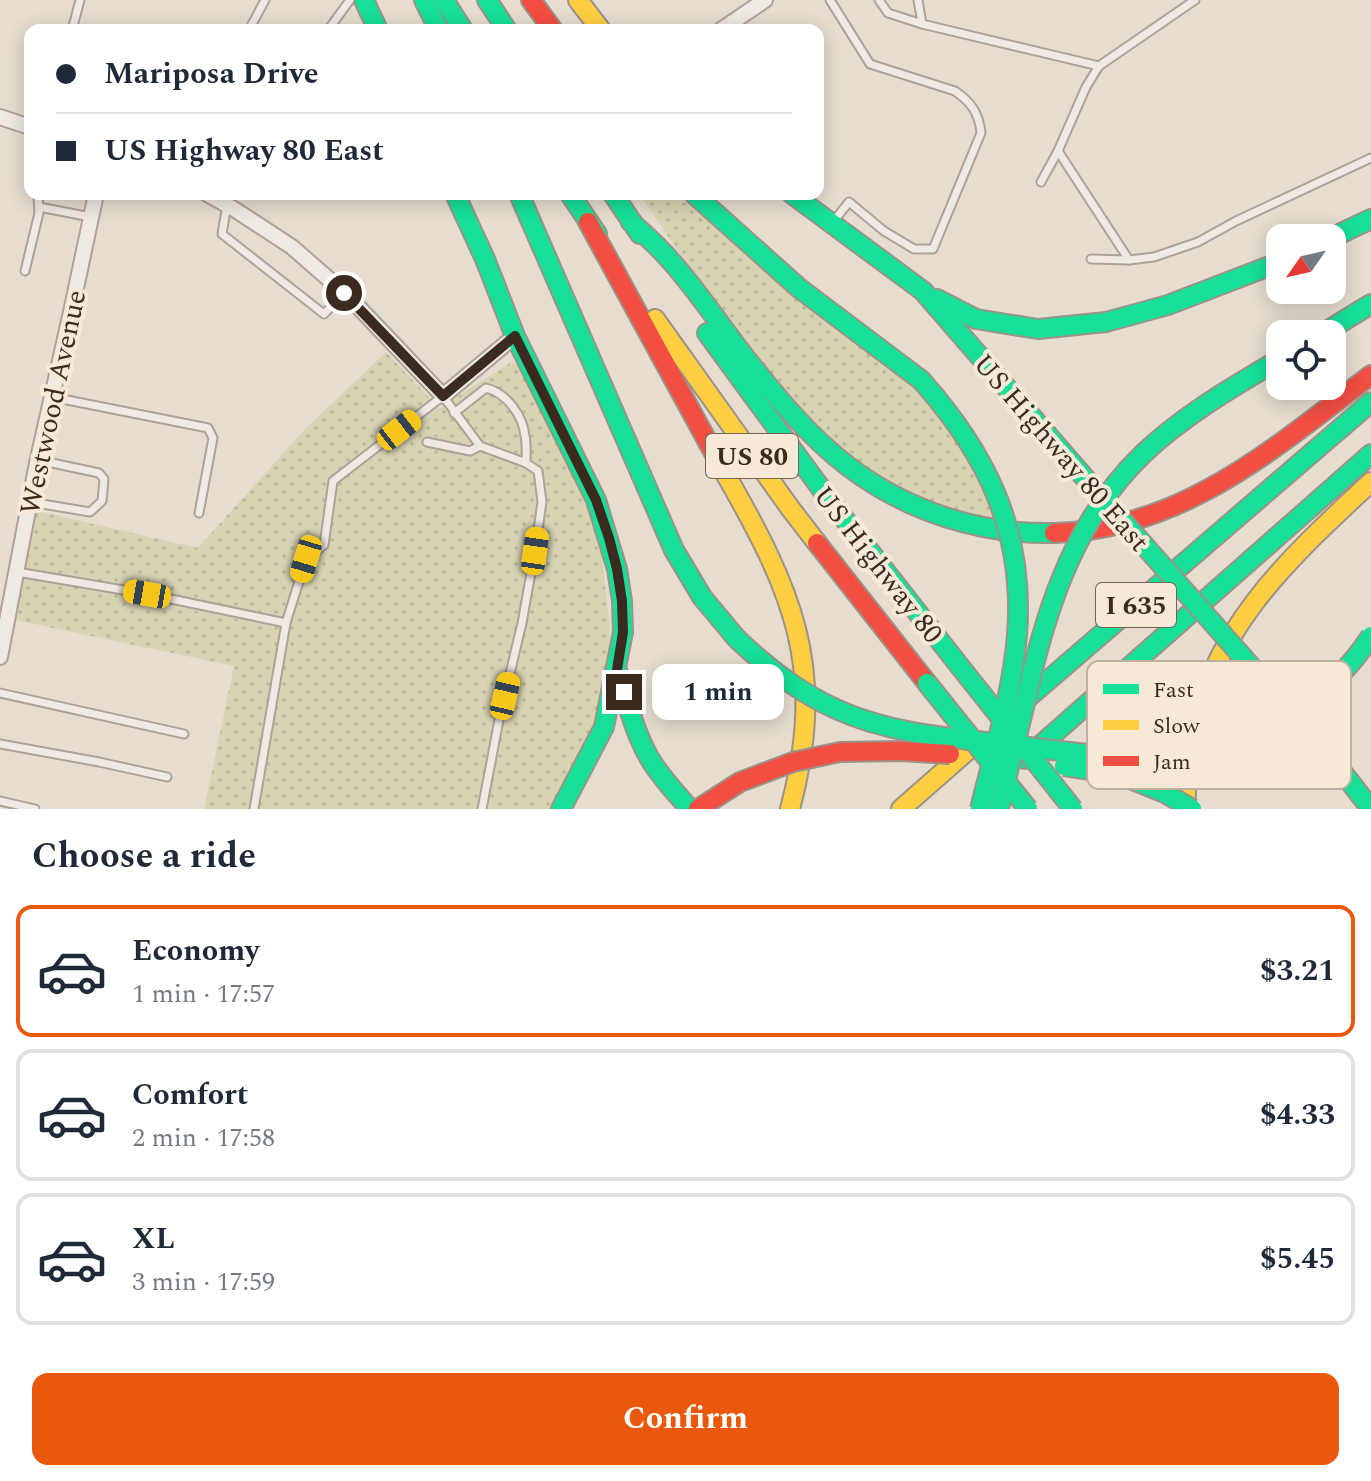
<!DOCTYPE html>
<html lang="en">
<head>
<meta charset="utf-8">
<style>
	body { margin:0; font-family:Spectral,serif; background:#f2f2f3; color:#1f2937; height:100vh; display:flex; flex-direction:column; font-size:30px; white-space:nowrap }
	* { box-sizing:border-box; margin:0 }
	p { font-size:26px; color:#747a83 }
	.icon { flex:none; width:44px; height:44px; fill:none; stroke:currentColor; stroke-width:2; stroke-linecap:round; stroke-linejoin:round }
	.map { position:relative; height:809px; overflow:hidden }
	.drawer { display:flex; flex-direction:column; background:#fff; flex:1 }
	.drawer>* { flex:none }
	.banner { position:absolute; left:24px; top:24px; width:800px; height:176px; border-radius:16px; box-shadow:0 4px 20px #0003; display:grid; align-content:center; height:176px; padding:0 32px; background:#fff }
	.needle { width:52px; rotate:236deg }
	.tools { position:absolute; left:1266px; top:224px; display:grid; gap:16px }
	.tools a { display:grid; place-items:center; width:80px; height:80px; border-radius:16px; background:#fff; box-shadow:0 4px 20px #0003; font-size:40px }
	.end { position:absolute; width:36px; height:36px; margin:-18px; border:10px solid #3b2a20; background:#fff; box-shadow:0 0 0 4px #fff }
	.from { border-radius:50% }
	.bubble { position:absolute; height:56px; border-radius:16px; background:#fff; box-shadow:0 4px 20px #0003; font-size:26px; font-weight:700; line-height:56px; text-align:center }
	.car { position:absolute; width:24px; height:48px; margin:-24px -12px; border-radius:10px; box-shadow:0 0 6px 2px #0007; background:linear-gradient(#f5c518 24%,#345 0 40%,#f5c518 0 76%,#345 0 86%,#f5c518 0) }
	.banner b { display:flex; align-items:center; gap:28px; height:76px; font-size:30px }
	.banner b+b { border-top:2px solid #e0e1e3 }
	.banner i { width:20px; height:20px; background:#1f2937 }
	ul { padding:0; list-style:none }
	li { display:flex; align-items:center; gap:24px; height:132px; margin:0 16px 12px; padding:0 16px; border:4px solid #e0e1e3; border-radius:16px }
	li div { flex:1 }
	li b { display:block; font-size:30px }
	li em { font-style:normal; font-weight:700 }
	li.active { border-color:#ea580c }
	li>.icon { width:72px; height:72px; stroke-width:1.5 }
	h2 { padding:0 32px; font-size:36px; line-height:96px }
	.action { display:flex; gap:16px; margin-top:auto; padding:16px 32px }
	.action a { flex:1; height:92px; border-radius:16px; background:#ea580c; color:#fff; font-size:32px; font-weight:700; line-height:92px; text-align:center }
	.map>svg:first-child { display:block }
	.grass { fill:url(#grass-dots) }
	.lines { fill:none; stroke-linecap:round; stroke-linejoin:round }
	.lane-casing { stroke:#aca298; stroke-width:11 }
	.street-casing { stroke:#aca298; stroke-width:18 }
	.fast-casing { stroke:#9b9288; stroke-width:22 }
	.slow-casing { stroke:#9b9288; stroke-width:22 }
	.jam-casing { stroke:#9b9288; stroke-width:22 }
	.lane { stroke:#eee9e2; stroke-width:7 }
	.street { stroke:#eee9e2; stroke-width:14 }
	.fast { stroke:#16e098; stroke-width:18 }
	.slow { stroke:#ffcf43; stroke-width:18 }
	.jam { stroke:#f24e42; stroke-width:18 }
	.fast-bridge-casing { stroke:#9b9288; stroke-width:22; stroke-linecap:butt }
	.jam-bridge-casing { stroke:#9b9288; stroke-width:22; stroke-linecap:butt }
	.fast-bridge { stroke:#16e098; stroke-width:18 }
	.jam-bridge { stroke:#f24e42; stroke-width:18 }
	.route { stroke:#3b2a20; stroke-width:10 }
	.labels { text-anchor:middle; stroke-width:8; stroke-linejoin:round; paint-order:stroke }
	.shield { fill:#f6e9d7; stroke:#736357; stroke-width:2 }
	.shield-label { font-size:26px; font-weight:bold; fill:#3b2a20 }
	.street-label { font-size:28px; fill:#3b2a20; stroke:#f6e9d7 }
	.key { fill:#f6e9d7; stroke:#beb0a0; stroke-width:2 }
	.key-label { font-size:22px; fill:#3b2a20 }
</style>
</head>
<body>
<div class="map">
<svg width="1371" height="809" viewBox="0 0 1371 809">
	<defs>
		<pattern id="grass-dots" width="8" height="8" patternUnits="userSpaceOnUse" patternTransform="scale(2)"><rect width="8" height="8" fill="#d8d4b3"/><path d="M2 2h.1M6 6h.1" fill="none" stroke="#bab69a" stroke-width="1.8" stroke-linecap="round"/></pattern>
	</defs>
	<rect width="100%" height="100%" fill="#e6ddd0"/>
	<g class="grass">
		<path d="M639,194h42l10,11 220,175 42,48 44,95 -39,-8 -96,-47 -77,-76 -84,-108z"/>
		<path d="M386,352l53,56 71,-45 8,1 68,139 15,48 9,77 -2,50 -11,41 -44,90h-349l30,-143 -219,-46 22,-109 161,37 106,-118z"/>
	</g>
	<g class="lines">
		<g class="lane-casing">
			<g id="lane">
				<path d="M830,0l40,64 85,27c16,11 24,22 26,42l-48,116h-19l-30,-18 -35,-29 -16,20"/>
				<path d="M879,0l9,13 34,11 177,42 96,-66"/>
				<path d="M918,0l4,24"/>
				<path d="M72,30l8,-30"/>
				<path d="M249,30l16,-30"/>
				<path d="M328,30l22,-30"/>
				<path d="M1099,66l-13,21 -28,64 71,109 25,-3 44,-15 38,-21 135,-63"/>
				<path d="M1041,182l17,-31"/>
				<path d="M227,205l-5,29 102,80 20,-21"/>
				<path d="M39,207l52,10"/>
				<path d="M1091,259l38,1"/>
				<path d="M25,271l14,-58 -1,-19"/>
				<path d="M52,397l156,31 5,10 -14,75"/>
				<path d="M454,413l32,-25c21,5 37,28 39,48 2,9 1,18 1,27"/>
				<path d="M427,442l43,9 10,-5"/>
				<path d="M30,502l60,10 12,-11 2,-22 -5,-6 -61,-13"/>
				<path d="M17,572l130,22 139,29"/>
				<path d="M0,693l184,41"/>
				<path d="M0,744l99,18 68,15"/>
				<path d="M0,801l35,8"/>
				<path d="M254,809l32,-186 20,-64 18,-14 9,-64 110,-85 37,50 46,17 12,8 4,31 -7,49 -13,72 -23,97 -17,89"/>
			</g>
		</g>
		<g class="street-casing">
			<g id="street">
				<path d="M721,30l44,-30"/>
				<path d="M0,117l30,10"/>
				<path d="M207,194l27,15 58,38 56,49 95,100 72,-60"/>
				<path d="M0,657l37,-194 34,-151 25,-118"/>
			</g>
		</g>
		<g class="fast-casing">
			<g id="fast">
				<path d="M364,0l14,30"/>
				<path d="M424,0l15,30"/>
				<path d="M444,0l19,30"/>
				<path d="M487,0l20,30"/>
				<path d="M455,194l30,65 30,77 81,164 21,69 5,32 1,31 -19,95 -43,82"/>
				<path d="M519,194l155,356 28,47 35,42"/>
				<path d="M570,194l27,40"/>
				<path d="M613,194l27,40"/>
				<path d="M694,194l105,94 122,92"/>
				<path d="M792,194l131,97 161,186"/>
				<path d="M631,222c13,12 27,24 39,38 26,29 47,61 71,92 32,41 66,83 108,115 58,44 132,68 205,66"/>
				<path d="M1331,238l40,-19"/>
				<path d="M937,299l39,20 62,10 68,-7 62,-17 112,-43"/>
				<path d="M707,333l121,165 126,161"/>
				<path d="M1322,334l49,-30"/>
				<path d="M617,670c10,30 17,62 33,89 11,19 26,34 40,50"/>
				<path d="M1263,680l80,93 28,36"/>
				<path d="M1016,708l355,-306"/>
				<path d="M1025,759l346,-305"/>
			</g>
		</g>
		<g class="slow-casing">
			<g id="slow">
				<path d="M578,0l23,30"/>
				<path d="M655,319l135,189 27,35"/>
				<path d="M722,468c70,122 106,198 68,341"/>
				<path d="M901,809l74,-65"/>
				<path d="M1186,809c0,-20 -1,-41 3,-61 21,-118 98,-188 182,-266"/>
			</g>
		</g>
		<g class="jam-casing">
			<g id="jam">
				<path d="M531,0l22,30"/>
				<path d="M588,222l134,246"/>
				<path d="M1054,533c128,-3 220,-85 317,-158"/>
				<path d="M817,543l110,140"/>
			</g>
		</g>
		<use href="#lane" class="lane"/>
		<use href="#street" class="street"/>
		<use href="#fast" class="fast"/>
		<use href="#slow" class="slow"/>
		<use href="#jam" class="jam"/>
		<g class="fast-bridge-casing">
			<g id="fast-bridge">
				<path d="M921,380c67,75 104,153 96,255 -5,59 -23,117 -37,174"/>
				<path d="M1084,477l179,203"/>
				<path d="M737,639c30,28 61,53 99,70 50,23 105,28 160,34 43,5 89,13 133,12 70,-1 155,-29 207,-77 14,-12 25,-27 35,-42"/>
				<path d="M954,659l119,150"/>
				<path d="M927,683l101,126"/>
				<path d="M1064,766l54,8 47,19 27,16"/>
				<path d="M999,809c9,-40 20,-79 29,-119 20,-88 49,-173 116,-237 40,-38 89,-66 136,-94"/>
			</g>
		</g>
		<g class="jam-bridge-casing">
			<path id="jam-bridge" d="M698,809l42,-27 53,-20 47,-10 60,-1 50,3"/>
		</g>
		<use href="#fast-bridge" class="fast-bridge"/>
		<use href="#jam-bridge" class="jam-bridge"/>
	</g>
	<g class="lines">
		<path class="route" d="M344,293l99,103 72,-60 81,164 13,38 8,31 5,32 1,31 -6,38 7,22"/>
	</g>
	<g class="labels">
		<g class="shield">
			<rect x="706" y="434" width="92" height="44" rx="6"/>
			<rect x="1096" y="583" width="80" height="44" rx="6"/>
		</g>
		<g class="shield-label">
			<text x="752" y="465">US 80</text>
			<text x="1136" y="614">I 635</text>
		</g>
		<g class="street-label">
			<text transform="translate(52 402) rotate(-78)" y="10">Westwood Avenue</text>
			<text transform="translate(1062 452) rotate(49)" y="10">US Highway 80 East</text>
			<text transform="translate(879 564) rotate(52)" y="10">US Highway 80</text>
		</g>
	</g>
	<rect x="1087" y="661" width="264" height="128" rx="12" class="key"/>
	<rect x="1103" y="684" width="36" height="10" fill="#16e098"/>
	<rect x="1103" y="720" width="36" height="10" fill="#ffcf43"/>
	<rect x="1103" y="756" width="36" height="10" fill="#f24e42"/>
	<g class="key-label">
		<text x="1153" y="697">Fast</text>
		<text x="1153" y="733">Slow</text>
		<text x="1153" y="769">Jam</text>
	</g>
</svg>
<div class="tools">
<a><svg class="needle" viewBox="-14 -14 28 28"><path d="M0-13l5 13h-10z" fill="#e53935"/><path d="M0 13l5-13h-10z" fill="#747a83"/></svg></a>
<a><svg class="icon" aria-label="locate" viewBox="0 0 24 24"><circle cx="12" cy="12" r="6"/><path d="M12 2v4M12 18v4M2 12h4M18 12h4"/></svg></a>
</div>
<i class="end from" style="left:344px;top:293px"></i>
<i class="end" style="left:624px;top:692px"></i>
<div class="bubble" style="left:652px;top:664px;width:132px">1 min</div>
<i class="car" style="left:399px;top:430px;rotate:52deg"></i>
<i class="car" style="left:535px;top:551px;rotate:8deg"></i>
<i class="car" style="left:306px;top:559px;rotate:197deg"></i>
<i class="car" style="left:147px;top:594px;rotate:280deg"></i>
<i class="car" style="left:505px;top:696px;rotate:13deg"></i>
<div class="banner">
<b><i class="from"></i>Mariposa Drive</b>
<b><i></i>US Highway 80 East</b>
</div>
</div>
<section class="drawer">
<h2>Choose a ride</h2>
<ul>
<li class="active"><svg class="icon" aria-label="car" viewBox="0 0 24 24"><path d="M5 17H2v-5l4-1 3-4h7l3 4 3 1v5h-3M9 17h6M6 11h13"/><circle cx="7" cy="17" r="2"/><circle cx="17" cy="17" r="2"/></svg><div><b>Economy</b><p>1 min · 17:57</p></div><em>$3.21</em></li>
<li><svg class="icon" aria-label="car" viewBox="0 0 24 24"><path d="M5 17H2v-5l4-1 3-4h7l3 4 3 1v5h-3M9 17h6M6 11h13"/><circle cx="7" cy="17" r="2"/><circle cx="17" cy="17" r="2"/></svg><div><b>Comfort</b><p>2 min · 17:58</p></div><em>$4.33</em></li>
<li><svg class="icon" aria-label="car" viewBox="0 0 24 24"><path d="M5 17H2v-5l4-1 3-4h7l3 4 3 1v5h-3M9 17h6M6 11h13"/><circle cx="7" cy="17" r="2"/><circle cx="17" cy="17" r="2"/></svg><div><b>XL</b><p>3 min · 17:59</p></div><em>$5.45</em></li>
</ul>
<div class="action"><a>Confirm</a></div>
</section>
</body>
</html>
